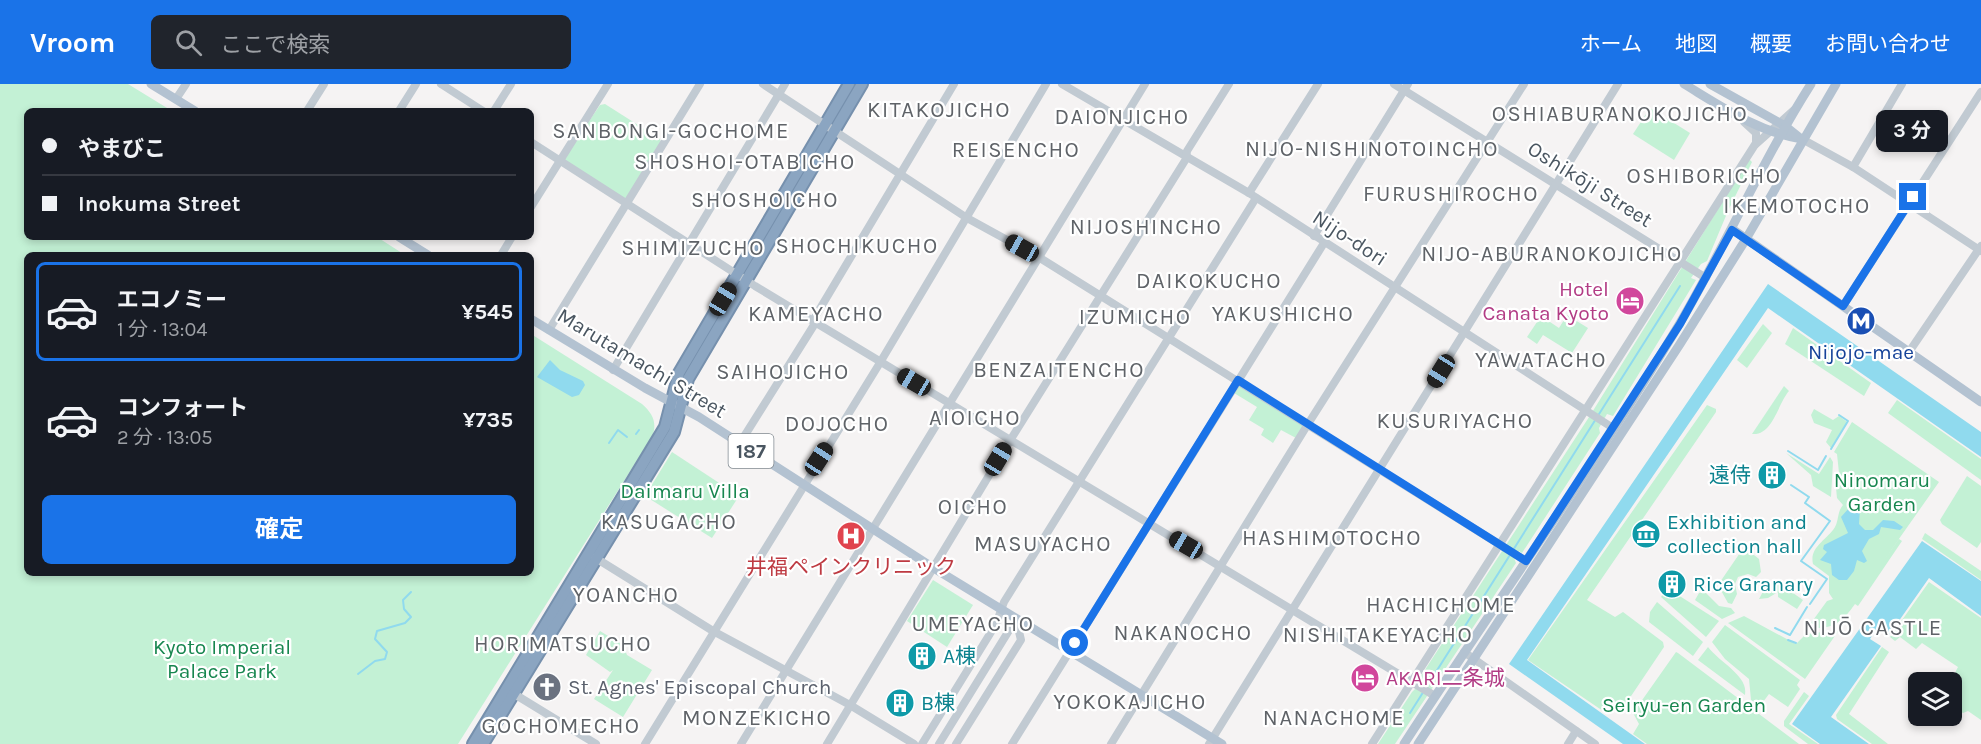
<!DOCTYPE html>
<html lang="ja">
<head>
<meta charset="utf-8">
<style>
	body { margin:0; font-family:Karla,"Noto Sans JP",sans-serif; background:#20242c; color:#f1f3f6; height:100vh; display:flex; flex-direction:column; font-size:22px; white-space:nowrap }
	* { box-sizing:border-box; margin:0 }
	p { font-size:20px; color:#9ea1a6 }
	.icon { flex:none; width:33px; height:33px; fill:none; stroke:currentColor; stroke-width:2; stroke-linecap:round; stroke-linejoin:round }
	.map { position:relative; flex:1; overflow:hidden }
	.sheet { position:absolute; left:24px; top:168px; width:510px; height:324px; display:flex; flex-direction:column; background:#171b24; border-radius:9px; box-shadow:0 3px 9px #0003 }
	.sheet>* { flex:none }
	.hud { position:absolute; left:24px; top:24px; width:510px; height:132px; border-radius:9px; box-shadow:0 3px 9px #0003; display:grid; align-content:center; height:132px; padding:0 18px; background:#171b24 }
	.tools { position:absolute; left:1908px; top:588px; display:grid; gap:12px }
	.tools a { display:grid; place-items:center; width:54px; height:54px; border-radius:9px; background:#171b24; box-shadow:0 3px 9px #0003; font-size:30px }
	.end { position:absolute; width:27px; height:27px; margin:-14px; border:8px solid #1a73e8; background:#fff; box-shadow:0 0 0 3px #fff }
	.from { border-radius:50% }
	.bubble { position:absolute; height:42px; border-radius:9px; background:#171b24; box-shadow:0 3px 9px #0003; font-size:20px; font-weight:700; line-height:42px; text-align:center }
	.car { position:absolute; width:18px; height:36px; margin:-18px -9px; border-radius:8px; box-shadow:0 0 4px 2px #0007; background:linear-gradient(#222 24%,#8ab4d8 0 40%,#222 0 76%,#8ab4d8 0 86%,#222 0) }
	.hud b { display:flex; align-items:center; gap:21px; height:57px; font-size:22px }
	.hud b+b { border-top:2px solid #363941 }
	.hud i { width:15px; height:15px; background:#f1f3f6 }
	ul { padding:10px 0 0; list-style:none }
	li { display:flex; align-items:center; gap:18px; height:99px; margin:0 12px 9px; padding:0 6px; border:3px solid transparent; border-radius:9px }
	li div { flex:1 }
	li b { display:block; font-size:22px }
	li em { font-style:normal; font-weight:700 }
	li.selected { border-color:#1a73e8 }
	li>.icon { width:54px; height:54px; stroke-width:1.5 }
	.primary-button { display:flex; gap:12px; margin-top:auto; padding:12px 18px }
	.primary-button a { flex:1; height:69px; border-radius:9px; background:#1a73e8; color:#fff; font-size:24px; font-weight:700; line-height:69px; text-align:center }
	header { display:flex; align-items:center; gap:36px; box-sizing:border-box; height:84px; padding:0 30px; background:#1a73e8; color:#fff }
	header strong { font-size:28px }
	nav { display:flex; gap:33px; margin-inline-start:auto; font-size:21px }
	.search { width:420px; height:54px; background:#20242c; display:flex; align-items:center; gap:15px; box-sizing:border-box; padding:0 21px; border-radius:9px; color:#9ea1a6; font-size:22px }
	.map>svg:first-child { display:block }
	.green { fill:#c3f1d5 }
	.water { fill:#90daee }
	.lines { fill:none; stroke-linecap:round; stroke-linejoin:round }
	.stream { stroke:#90daee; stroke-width:2 }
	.highway-casing { stroke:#7690ad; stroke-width:14 }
	.minor { stroke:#c1cad2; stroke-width:8 }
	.major { stroke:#b3c2d1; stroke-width:9 }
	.highway { stroke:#8ba5c1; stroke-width:10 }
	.route { stroke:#1a73e8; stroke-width:8 }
	.labels { text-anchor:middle; stroke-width:4.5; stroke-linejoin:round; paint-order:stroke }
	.shield { fill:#fff; stroke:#808990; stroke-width:1.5 }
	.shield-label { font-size:20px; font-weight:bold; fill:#4a5661 }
	.street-label { font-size:21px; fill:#4a5661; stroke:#fff }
	.hotel-label { font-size:21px; fill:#b23c85; stroke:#fff; text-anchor:end }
	.transit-label { font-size:21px; fill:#164399; stroke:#fff }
	.culture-label { font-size:21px; fill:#0d838f; stroke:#fff; text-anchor:start }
	.park-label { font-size:21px; fill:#17864f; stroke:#fff }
	.health-label { font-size:21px; fill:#be3a42; stroke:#fff }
	.worship-label { font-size:21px; fill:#5b616d; stroke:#fff; text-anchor:start }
	.neighbourhood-label { font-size:22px; letter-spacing:1.5px; fill:#5f6368; stroke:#fff }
</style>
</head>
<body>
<header>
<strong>Vroom</strong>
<div class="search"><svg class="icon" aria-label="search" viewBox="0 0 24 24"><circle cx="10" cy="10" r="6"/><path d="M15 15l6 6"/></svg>ここで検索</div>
<nav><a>ホーム</a><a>地図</a><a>概要</a><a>お問い合わせ</a></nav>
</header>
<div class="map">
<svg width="1981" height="660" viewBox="0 0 1981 660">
	<rect width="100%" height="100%" fill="#f5f3f3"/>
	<g class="green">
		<path d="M0,0h128l44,27h-145v126h350l28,18h-378v318h504v-239l111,70c10,9 15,17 11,31l-195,309h-458z"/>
		<path d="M605,20l55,35 1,5 -37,57 -57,-37 -3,-6 36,-53z"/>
		<path d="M1650,24l40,25 -16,27 -41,-26z"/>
		<path d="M1749,75l3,3 -24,49 -21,50 -6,3 -10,14 5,2 -83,136 -6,-2 -8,14 1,5 -78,120 -3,-2 -5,7 2,5 -121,181h-17l34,-52 9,-9 -2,-4 172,-265z"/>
		<path d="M1567,231l21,13 -16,25 -29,-18 -6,9 -10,-7 14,-21 18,12z"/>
		<path d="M1763,240l9,9 -25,35 -10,-8z"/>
		<path d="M1793,244l78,55 -7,13 -79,-52z"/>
		<path d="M1240,299l65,41 -9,14 -15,-8 -8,13 -12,-8 3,-6 -15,-9 8,-13 -23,-14z"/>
		<path d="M1784,302l5,5c-11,12 -16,45 -37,43z"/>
		<path d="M1897,316l84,59v21l-93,-67z"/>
		<path d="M1707,321l9,4v3l-129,188 28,17 8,-5 40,30 1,5 -41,61 -12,-6 -8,9 -75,-51z"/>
		<path d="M1814,325l19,11 6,-4 8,6 -16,26 -5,-6 6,-12 -18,-7 -3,-8z"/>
		<path d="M1852,338l87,60 -57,81 17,-24 3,2 -44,65 -3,-2c-13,18 -21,25 -44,24v-5l16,-22 6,-2 -4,-6v-17l-16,-12c-4,-17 14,-24 22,-37 4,-7 2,-15 8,-22l-6,-7 -2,-20 4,-5 -2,-19 -3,-2z"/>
		<path d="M672,368l67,44 -27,42 -67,-42z"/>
		<path d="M1786,369l33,21 11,-17 3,5 -2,35 -18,-11 -2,-11z"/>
		<path d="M1967,392l14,10v56l-4,6 -35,-24 -2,-4z"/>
		<path d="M1925,449l56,38v9l-59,-41z"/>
		<path d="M1744,463l15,12 2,13 -5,5 -8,-3 -10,3 -3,7 2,10 -5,10 -4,-1 -10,-18z"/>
		<path d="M933,496l40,25 -26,42 -40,-26z"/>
		<path d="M1776,497l27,19 -6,9 -19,-12v-5l-10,6 -9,1 7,-13z"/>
		<path d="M1929,498l52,36v102l-13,-9 -5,2c-17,-11 -13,-31 -5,-46l-36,-24 -6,6 -16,-12 -5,4 -5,-4z"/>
		<path d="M1667,504l52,33 -13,16 -45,-40z"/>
		<path d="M1705,508l14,14 12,2 4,5 -13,6 -27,-19 4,-7z"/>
		<path d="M1657,518l46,40 -10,14 -44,-34 1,-10z"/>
		<path d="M1744,532l52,28 10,-10 33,-4 -34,49 -77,-56z"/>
		<path d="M1725,541l75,55 -3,5 3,4 -12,18 -19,-13 -9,12 -9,-6 -2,-21 -24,-20 -13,-17z"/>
		<path d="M600,547l23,14 4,10 25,15 -29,47 -29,-18 19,-29 -3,2 -24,-17z"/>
		<path d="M1708,563c11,15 41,29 37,48l-47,-35z"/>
		<path d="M1882,563l7,5 -40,62 39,30h-16l-35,-25 -1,-4z"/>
		<path d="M1676,568l2,1 121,91h-152l-14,-10 6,-10 -6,-11z"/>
		<path d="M1804,608l5,4 -20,28 29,20h-10l-24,-18v-5z"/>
	</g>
	<g class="water">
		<path d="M1768,200l213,148v25l-213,-149 -241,352 118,84h-22l-114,-80z"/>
		<path d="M550,276l10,10 23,11 2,4 -6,10 -7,2 -35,-20z"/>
		<path d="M1850,423l10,2 -1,15 6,6h8l10,-10 11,1 9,6 -3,3 -19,-3 -2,7 -10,5 -7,12 5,10 -3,2 -7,-3 -3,11 -7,9h-8l-7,-5 -1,-11 -11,-4 7,-8 -4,-3 1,-4 24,-12 -7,-16z"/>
		<path d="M1922,457l59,40v35l-52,-38 -40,57 -12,-7 -7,11 11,7 -50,71 38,27h-49l-28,-20z"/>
	</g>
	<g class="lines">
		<g class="stream">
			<path d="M636,350l3,-4"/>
			<path d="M609,359l9,-13 9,7"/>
			<path d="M1831,365l17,-28 -9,-6"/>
			<path d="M1788,367l30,19 8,-14"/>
			<path d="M1791,401l18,12 -4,6 25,18 -29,40 26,18 -17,25"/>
			<path d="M1775,544l15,7 17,-28"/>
			<path d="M1788,556l8,3"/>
			<path d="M358,590l17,-13 10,-2 2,-7 -12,-13 2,-8 28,-8 6,-6 -7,-8 -1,-9 8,-8"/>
			<path d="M1410,629l270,-427"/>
		</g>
		<g class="highway-casing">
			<g id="highway">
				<path d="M473,660l192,-317 14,-54 170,-289"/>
				<path d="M483,660l191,-312 14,-53 174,-295"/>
			</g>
		</g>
		<g class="minor">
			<path d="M441,0l42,27"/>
			<path d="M763,0l204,134 73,40 486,303"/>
			<path d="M1062,0l187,109 364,235"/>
			<path d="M1394,0l312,194"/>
			<path d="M176,15l10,-15"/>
			<path d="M307,27l17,-27"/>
			<path d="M399,27l17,-27"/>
			<path d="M494,27l17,-27"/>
			<path d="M1802,55l51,28 128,84"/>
			<path d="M531,58l224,144 680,410"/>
			<path d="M1756,60l38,-34"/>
			<path d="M1853,83l49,-83"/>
			<path d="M1249,109l69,-109"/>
			<path d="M531,123l77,-123"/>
			<path d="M1314,152l94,-152"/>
			<path d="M501,171l11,-18"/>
			<path d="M1843,222l138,-214"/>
			<path d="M549,246l151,-246"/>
			<path d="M1909,268l72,-106"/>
			<path d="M613,286l172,-286"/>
			<path d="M740,359l74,-118 1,-8 139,-233"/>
			<path d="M594,473l119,74 137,74 64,39"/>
			<path d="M1464,568l131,92"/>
			<path d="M511,608l85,52"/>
			<path d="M645,660l233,-378 168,-282"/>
			<path d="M741,660l404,-660"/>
			<path d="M827,660l184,-305 175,-280 1,-8 42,-67"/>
			<path d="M922,660l74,-120 8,-22 252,-404"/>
			<path d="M939,660l77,-125"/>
			<path d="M956,660l65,-104 -5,-21"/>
			<path d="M1012,660l312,-501"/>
			<path d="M1111,660l197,-320 216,-340"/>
			<path d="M1209,660l409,-660"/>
			<path d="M1372,660l384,-601v-10l-12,-11"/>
			<path d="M1568,660l8,-13"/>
		</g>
		<g class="major">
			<path d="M151,0l44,27"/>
			<path d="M1684,0c38,23 74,48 118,55"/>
			<path d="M1710,0l75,42 15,12"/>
			<path d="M1732,145l249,173"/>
			<path d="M399,153l29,18"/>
			<path d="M531,235l114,69 54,29 233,150 290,177"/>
			<path d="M1404,660c91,-141 190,-277 276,-421 46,-78 82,-162 131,-239"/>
			<path d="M1418,660l262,-400 66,-105 90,-155"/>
		</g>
		<use href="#highway" class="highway"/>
	</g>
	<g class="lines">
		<path class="route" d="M1075,559l163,-263 288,181 154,-237 52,-94 111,76 70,-109"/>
	</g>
	<defs>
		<g id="hotel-disc" transform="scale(1.5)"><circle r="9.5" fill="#d1479c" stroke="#fff"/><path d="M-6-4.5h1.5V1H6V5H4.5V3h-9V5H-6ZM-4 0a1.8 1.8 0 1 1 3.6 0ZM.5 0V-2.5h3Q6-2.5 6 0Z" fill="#fff"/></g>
		<g id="metro-disc" transform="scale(1.5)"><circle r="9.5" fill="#1a4fb4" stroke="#fff"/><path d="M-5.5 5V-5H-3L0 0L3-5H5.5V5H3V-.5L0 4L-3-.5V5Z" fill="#fff"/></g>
		<g id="building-disc" transform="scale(1.5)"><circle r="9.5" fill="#0f9aa8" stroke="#fff"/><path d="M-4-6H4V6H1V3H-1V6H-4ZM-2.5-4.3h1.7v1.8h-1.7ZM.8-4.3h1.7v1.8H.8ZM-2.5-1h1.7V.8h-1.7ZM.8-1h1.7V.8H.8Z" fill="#fff"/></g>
		<g id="museum-disc" transform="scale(1.5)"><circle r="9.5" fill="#0f9aa8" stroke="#fff"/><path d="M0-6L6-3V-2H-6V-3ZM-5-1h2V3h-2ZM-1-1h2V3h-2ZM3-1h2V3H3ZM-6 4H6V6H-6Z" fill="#fff"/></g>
		<g id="hospital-disc" transform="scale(1.5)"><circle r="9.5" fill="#e0444e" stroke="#fff"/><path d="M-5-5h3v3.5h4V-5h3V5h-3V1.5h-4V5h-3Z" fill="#fff"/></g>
		<g id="church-disc" transform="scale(1.5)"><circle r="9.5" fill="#6b7280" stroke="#fff"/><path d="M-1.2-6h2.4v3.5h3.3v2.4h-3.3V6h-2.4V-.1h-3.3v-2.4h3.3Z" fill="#fff"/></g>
	</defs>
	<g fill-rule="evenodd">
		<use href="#hotel-disc" x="1630" y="217"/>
		<use href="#metro-disc" x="1861" y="237"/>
		<use href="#building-disc" x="1772" y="391"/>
		<use href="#museum-disc" x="1646" y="450"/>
		<use href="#hospital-disc" x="851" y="452"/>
		<use href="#building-disc" x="1672" y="500"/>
		<use href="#building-disc" x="922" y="572"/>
		<use href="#hotel-disc" x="1365" y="594"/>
		<use href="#church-disc" x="547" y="603"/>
		<use href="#building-disc" x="900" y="619"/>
	</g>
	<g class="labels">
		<rect class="shield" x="728.5" y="350" width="45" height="34" rx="4.5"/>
		<g class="shield-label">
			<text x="751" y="374">187</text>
		</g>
		<g class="street-label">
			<text transform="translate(1590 100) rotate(32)" y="7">Oshikōji Street</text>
			<text transform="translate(1350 154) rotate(33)" y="7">Nijo-dori</text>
			<text transform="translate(642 279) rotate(31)" y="7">Marutamachi Street</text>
		</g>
		<g class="hotel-label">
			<text x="1609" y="212">Hotel<tspan x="1609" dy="24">Canata Kyoto</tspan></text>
			<text x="1386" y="601" text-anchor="start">AKARI二条城</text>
		</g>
		<g class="transit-label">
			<text x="1861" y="275">Nijojo-mae</text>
		</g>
		<g class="culture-label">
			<text x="1751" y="398" text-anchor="end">遠侍</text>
			<text x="1667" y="445">Exhibition and<tspan x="1667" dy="24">collection hall</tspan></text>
			<text x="1693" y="507">Rice Granary</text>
			<text x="943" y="579">A棟</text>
			<text x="921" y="626">B棟</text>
		</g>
		<g class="park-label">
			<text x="1882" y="403">Ninomaru<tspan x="1882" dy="24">Garden</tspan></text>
			<text x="685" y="414">Daimaru Villa</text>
			<text x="222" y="570">Kyoto Imperial<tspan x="222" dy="24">Palace Park</tspan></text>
			<text x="1684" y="628">Seiryu-en Garden</text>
		</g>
		<g class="health-label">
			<text x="851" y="490">井福ペインクリニック</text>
		</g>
		<g class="worship-label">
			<text x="568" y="610">St. Agnes' Episcopal Church</text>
		</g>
		<g class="neighbourhood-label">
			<text x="939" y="33">KITAKOJICHO</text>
			<text x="1620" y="37">OSHIABURANOKOJICHO</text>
			<text x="1122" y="40">DAIONJICHO</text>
			<text x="671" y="54">SANBONGI-GOCHOME</text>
			<text x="1372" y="72">NIJO-NISHINOTOINCHO</text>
			<text x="1016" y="73">REISENCHO</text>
			<text x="745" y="85">SHOSHOI-OTABICHO</text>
			<text x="1704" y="99">OSHIBORICHO</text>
			<text x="1451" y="117">FURUSHIROCHO</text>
			<text x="765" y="123">SHOSHOICHO</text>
			<text x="1797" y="129">IKEMOTOCHO</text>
			<text x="1146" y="150">NIJOSHINCHO</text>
			<text x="857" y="169">SHOCHIKUCHO</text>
			<text x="693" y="171">SHIMIZUCHO</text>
			<text x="1552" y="177">NIJO-ABURANOKOJICHO</text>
			<text x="1209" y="204">DAIKOKUCHO</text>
			<text x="816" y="237">KAMEYACHO</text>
			<text x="1283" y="237">YAKUSHICHO</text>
			<text x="1135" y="240">IZUMICHO</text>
			<text x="1541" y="283">YAWATACHO</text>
			<text x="1059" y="293">BENZAITENCHO</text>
			<text x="783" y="295">SAIHOJICHO</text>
			<text x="975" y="341">AIOICHO</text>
			<text x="1455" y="344">KUSURIYACHO</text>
			<text x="837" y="347">DOJOCHO</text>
			<text x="973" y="430">OICHO</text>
			<text x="669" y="445">KASUGACHO</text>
			<text x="1332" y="461">HASHIMOTOCHO</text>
			<text x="1043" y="467">MASUYACHO</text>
			<text x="626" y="518">YOANCHO</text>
			<text x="1441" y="528">HACHICHOME</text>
			<text x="973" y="547">UMEYACHO</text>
			<text x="1873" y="551">NIJŌ CASTLE</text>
			<text x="1183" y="556">NAKANOCHO</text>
			<text x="1378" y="558">NISHITAKEYACHO</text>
			<text x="563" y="567">HORIMATSUCHO</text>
			<text x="1130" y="625">YOKOKAJICHO</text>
			<text x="757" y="641">MONZEKICHO</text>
			<text x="1334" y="641">NANACHOME</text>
			<text x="561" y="649">GOCHOMECHO</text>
		</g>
	</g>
</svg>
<div class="tools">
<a><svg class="icon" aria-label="layers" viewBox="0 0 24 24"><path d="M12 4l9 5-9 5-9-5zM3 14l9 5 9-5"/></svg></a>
</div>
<i class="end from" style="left:1075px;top:559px"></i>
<i class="end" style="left:1913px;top:113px"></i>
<div class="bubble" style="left:1876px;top:26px;width:72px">3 分</div>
<i class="car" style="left:1022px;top:164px;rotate:299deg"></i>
<i class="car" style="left:723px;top:215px;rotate:31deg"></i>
<i class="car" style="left:1441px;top:287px;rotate:212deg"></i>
<i class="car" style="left:914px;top:298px;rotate:300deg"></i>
<i class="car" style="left:819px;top:375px;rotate:33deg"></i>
<i class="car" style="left:998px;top:375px;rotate:31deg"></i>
<i class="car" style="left:1186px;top:461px;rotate:300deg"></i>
<div class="hud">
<b><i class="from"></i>やまびこ</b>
<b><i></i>Inokuma Street</b>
</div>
<section class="sheet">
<ul>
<li class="selected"><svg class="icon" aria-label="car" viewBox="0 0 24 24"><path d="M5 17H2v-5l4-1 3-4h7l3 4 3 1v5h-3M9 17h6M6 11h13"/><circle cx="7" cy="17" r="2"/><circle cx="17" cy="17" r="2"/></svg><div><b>エコノミー</b><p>1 分 · 13:04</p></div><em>¥545</em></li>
<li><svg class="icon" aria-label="car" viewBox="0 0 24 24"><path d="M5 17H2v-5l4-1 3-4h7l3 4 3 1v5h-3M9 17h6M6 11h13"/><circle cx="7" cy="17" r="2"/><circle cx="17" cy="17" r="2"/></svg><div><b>コンフォート</b><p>2 分 · 13:05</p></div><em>¥735</em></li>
</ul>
<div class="primary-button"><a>確定</a></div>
</section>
</div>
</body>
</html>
